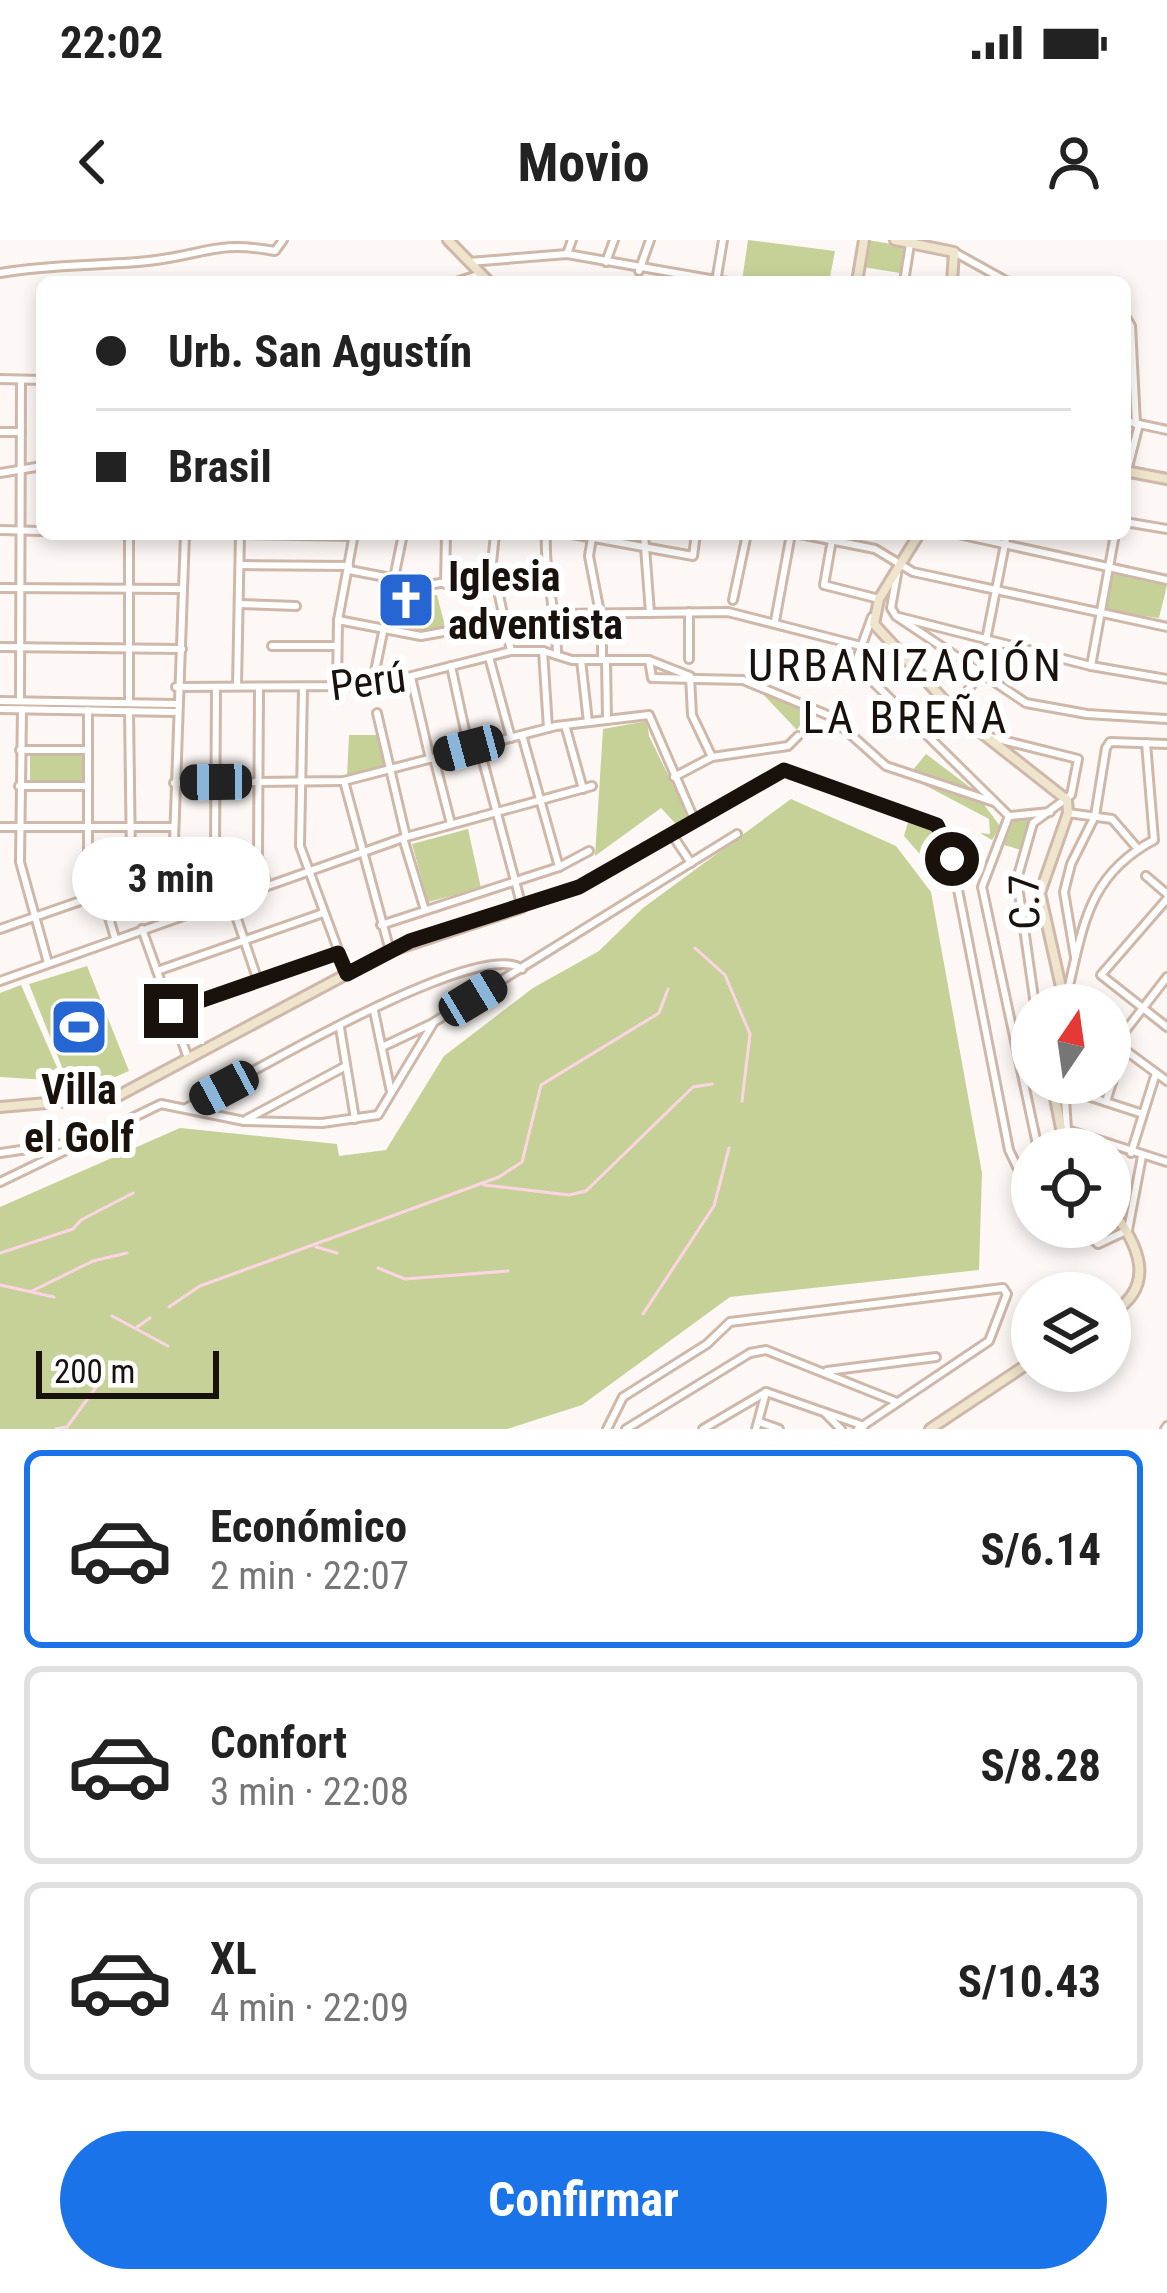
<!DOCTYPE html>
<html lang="es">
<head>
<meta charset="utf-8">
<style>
	body { margin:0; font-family:"Roboto Condensed",sans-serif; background:#f6f6f6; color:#222; height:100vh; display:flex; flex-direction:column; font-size:45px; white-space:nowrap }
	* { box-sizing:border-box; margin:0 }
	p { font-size:39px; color:#767676 }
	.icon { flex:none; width:66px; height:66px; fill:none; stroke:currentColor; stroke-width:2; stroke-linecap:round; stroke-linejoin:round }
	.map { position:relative; height:1189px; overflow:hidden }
	.side { display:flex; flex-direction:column; background:#fff; flex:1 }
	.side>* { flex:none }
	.guide { position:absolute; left:36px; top:36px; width:1095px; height:264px; border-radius:18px; box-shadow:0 6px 18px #0003; display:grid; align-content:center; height:264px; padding:0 60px; background:#fff }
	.needle { width:78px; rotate:13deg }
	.fabs { position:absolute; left:1011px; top:744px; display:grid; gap:24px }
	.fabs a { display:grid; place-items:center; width:120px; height:120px; border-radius:50%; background:#fff; box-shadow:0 6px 18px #0003; font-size:60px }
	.scale { position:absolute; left:36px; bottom:30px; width:183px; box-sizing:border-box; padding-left:12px; border:6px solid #19110c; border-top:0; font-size:33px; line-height:42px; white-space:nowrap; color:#19110c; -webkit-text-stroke:9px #fff; paint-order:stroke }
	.end { position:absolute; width:54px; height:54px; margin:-27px; border:15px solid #19110c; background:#fff; box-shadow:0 0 0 6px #fff }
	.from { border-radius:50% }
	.bubble { position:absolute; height:84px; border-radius:42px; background:#fff; box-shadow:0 6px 18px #0003; font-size:39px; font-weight:700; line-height:84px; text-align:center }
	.car { position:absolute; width:36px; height:72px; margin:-36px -18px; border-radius:15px; box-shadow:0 0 9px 3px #0007; background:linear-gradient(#222 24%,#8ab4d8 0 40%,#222 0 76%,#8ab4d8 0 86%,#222 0) }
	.guide b { display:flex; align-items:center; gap:42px; height:114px; font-size:45px }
	.guide b+b { border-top:3px solid #e0e0e0 }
	.guide i { width:30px; height:30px; background:#222 }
	ul { padding:21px 0 0; list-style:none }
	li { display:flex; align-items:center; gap:36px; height:198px; margin:0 24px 18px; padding:0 36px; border:6px solid #e0e0e0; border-radius:18px }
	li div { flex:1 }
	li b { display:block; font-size:45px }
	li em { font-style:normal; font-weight:700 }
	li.current { border-color:#1a73e8 }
	li>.icon { width:108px; height:108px; stroke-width:1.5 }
	.action { display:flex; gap:24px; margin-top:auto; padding:24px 60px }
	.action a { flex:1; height:138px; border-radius:72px; background:#1a73e8; color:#fff; font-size:48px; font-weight:700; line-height:138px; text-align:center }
	.status { display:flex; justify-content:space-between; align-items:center; height:84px; padding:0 60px; background:#fff; direction:ltr }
	.status svg { height:33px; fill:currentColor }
	header { display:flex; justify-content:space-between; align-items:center; height:156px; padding:0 60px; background:#fff; font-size:54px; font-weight:700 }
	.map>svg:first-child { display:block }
	.green { fill:#c6d198 }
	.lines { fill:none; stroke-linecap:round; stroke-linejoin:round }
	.stream { stroke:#ffd5e5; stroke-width:3 }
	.street-casing { stroke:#cfb8a9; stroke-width:12 }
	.secondary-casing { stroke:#cfb8a9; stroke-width:14 }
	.street { stroke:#fff; stroke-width:6 }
	.secondary { stroke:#efe4cc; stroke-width:8 }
	.route { stroke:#19110c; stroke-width:15 }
	.labels { text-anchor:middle; stroke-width:12; stroke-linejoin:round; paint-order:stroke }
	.poi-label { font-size:42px; font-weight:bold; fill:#19110c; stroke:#fff; text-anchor:start }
	.street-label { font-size:42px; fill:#19110c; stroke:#fff }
	.neighbourhood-label { font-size:45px; letter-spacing:3px; fill:#19110c; stroke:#fff }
</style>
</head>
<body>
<div class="status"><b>22:02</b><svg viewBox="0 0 49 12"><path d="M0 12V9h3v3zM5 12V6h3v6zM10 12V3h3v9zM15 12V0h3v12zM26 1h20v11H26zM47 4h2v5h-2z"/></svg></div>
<header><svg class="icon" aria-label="back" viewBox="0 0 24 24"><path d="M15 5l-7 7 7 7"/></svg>Movio<svg class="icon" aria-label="person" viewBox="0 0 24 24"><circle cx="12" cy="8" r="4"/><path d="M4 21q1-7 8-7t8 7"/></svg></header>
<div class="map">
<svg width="1167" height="1189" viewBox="0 0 1167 1189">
	<rect width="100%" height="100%" fill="#fdf8f5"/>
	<g class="green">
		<path d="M748,0l87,11 -6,31 -87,-1z"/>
		<path d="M867,0l37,6 -4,27 -37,-6z"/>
		<path d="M1113,333l54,12 -8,33 -54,-7z"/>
		<path d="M418,355h19l9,35 -37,1z"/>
		<path d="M754,445l57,24 -14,21z"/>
		<path d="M647,481l2,15 39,80 -12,8 -15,-16 -66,48 8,-127z"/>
		<path d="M349,495h30l5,32 -37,9z"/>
		<rect x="30" y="514" width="52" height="29"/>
		<path d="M926,514l53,40 -67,-23z"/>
		<path d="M913,539l69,23 18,24 -8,14 -12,-7 10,1 -1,-15z"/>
		<path d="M791,559l105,47 35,46 51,281 -3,97 -249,27 -148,108 -75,24h-507v-222l180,-79 157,16 2,12 47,-6 58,-94 89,-68 66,-37 44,-43z"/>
		<path d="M1039,575l-10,9 -8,26 -17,-5 10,-25z"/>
		<path d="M909,579l31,13 4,22 -11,15 -29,-33z"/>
		<path d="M468,589l13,59 -53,14 -16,-58z"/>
		<path d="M87,726l42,105 -23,10 -38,1 -39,-98z"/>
		<path d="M21,745l42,96 -63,-4v-84z"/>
	</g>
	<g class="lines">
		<g class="stream">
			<path d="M695,708l30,27 25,59 -8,67"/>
			<path d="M484,945l85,10 17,-4 107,-104 19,-3"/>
			<path d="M316,1007l21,6"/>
			<path d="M0,1013l73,-24 8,-9 52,-27"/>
			<path d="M378,1028l27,11 103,-8"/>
			<path d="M0,1045l54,12"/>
			<path d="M32,1051l61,-30 34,-8"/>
			<path d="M169,1067l31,-21 299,-109 23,-15 19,-77 118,-72 9,-24"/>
			<path d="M643,1074l71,-108 15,-58"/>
			<path d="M112,1076l56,30"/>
			<path d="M137,1087l13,-9"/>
			<path d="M56,1189l11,-2 30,-41"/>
		</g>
		<g class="street-casing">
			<g id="street">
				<path d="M954,12l54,30"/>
				<path d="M567,14l5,-14"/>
				<path d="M469,22l98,-8 160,28"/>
				<path d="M606,22l8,-22"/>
				<path d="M639,31l11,-31"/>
				<path d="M0,33c50,-9 98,-7 148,-12 56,-6 68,-21 127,-10l8,-11"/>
				<path d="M456,42l25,-8"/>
				<path d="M716,42l7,-42"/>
				<path d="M904,42l6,-38"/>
				<path d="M1125,76l6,10 5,98"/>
				<path d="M0,139l42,1"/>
				<path d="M1125,181l42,9"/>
				<path d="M0,192h21"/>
				<path d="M0,233l42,-7"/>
				<path d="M1125,239l14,-55"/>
				<path d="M1125,282l42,7"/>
				<path d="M0,290l42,1"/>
				<path d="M185,294l-12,335 12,45"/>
				<path d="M242,294l112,2"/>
				<path d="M495,294l-3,29 19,88"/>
				<path d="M546,294c-2,42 11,80 11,121"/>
				<path d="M572,294l121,22 3,-22"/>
				<path d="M644,294l6,79"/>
				<path d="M800,294l75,15 38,23 254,55"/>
				<path d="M833,294l-9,51 55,14"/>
				<path d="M958,294l209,46"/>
				<path d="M592,298l-3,18 11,57"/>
				<path d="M240,325l109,1"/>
				<path d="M349,330l78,15 68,-10"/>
				<path d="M897,334l-6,34 5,8 130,87 61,11 80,5"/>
				<path d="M445,344l1,-50"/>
				<path d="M0,348l182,1"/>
				<path d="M733,360l14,-66"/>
				<path d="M239,364l57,2"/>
				<path d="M555,374l173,-2 133,34"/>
				<path d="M872,377l-17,47 154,152"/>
				<path d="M899,377l192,49 76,13"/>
				<path d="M338,380l83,16 83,-15"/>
				<path d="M775,381l16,-87"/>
				<path d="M986,400l21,-106"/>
				<path d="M272,406h64"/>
				<path d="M0,407l182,2"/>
				<path d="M543,411l5,77"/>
				<path d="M489,417l22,81"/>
				<path d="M689,419v-47"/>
				<path d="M581,420l7,62"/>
				<path d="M602,420v-47"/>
				<path d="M606,420l1,60"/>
				<path d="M649,420l3,18 91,2 87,36 56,50 108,36"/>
				<path d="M451,426l18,83"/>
				<path d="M1091,426l24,-132"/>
				<path d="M411,437l19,82"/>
				<path d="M237,446l3,-152"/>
				<path d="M372,446l31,-152"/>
				<path d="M176,447l196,-1 139,-35h32l29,9h77l41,16 2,39 20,42"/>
				<path d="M216,448l-1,166 43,127"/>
				<path d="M259,448l-1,169 9,28"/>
				<path d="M303,448l-3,158 47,128"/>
				<path d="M337,448l1,-68 16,-86"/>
				<path d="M0,461l175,3"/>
				<path d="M20,461l1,-321"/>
				<path d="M129,463v-169"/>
				<path d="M0,469l175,3"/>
				<path d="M22,469l-2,153 28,101"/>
				<path d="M88,470v156l8,30"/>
				<path d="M129,471l2,149 5,21"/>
				<path d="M377,473l29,124"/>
				<path d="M945,484l36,-53"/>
				<path d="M565,485l18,64"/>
				<path d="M522,495l37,132"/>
				<path d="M990,497l88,22 -7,36 -38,28 -16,56 18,126"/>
				<path d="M479,506l43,161 57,-20 205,-117 153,55 15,34 57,291 23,48"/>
				<path d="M20,510h66"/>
				<path d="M434,518l17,66"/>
				<path d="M674,537l38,-20 76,-11 10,-10"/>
				<path d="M344,541l46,170"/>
				<path d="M174,543l170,-2 212,-55 93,-11 45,104"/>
				<path d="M19,546h66"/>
				<path d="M1068,573l44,6 26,30"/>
				<path d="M1009,576l-27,71 56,262"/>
				<path d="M1010,576l40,-4"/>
				<path d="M0,587h174"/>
				<path d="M671,593l20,30"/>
				<path d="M403,598l21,69"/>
				<path d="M1146,636l21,18"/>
				<path d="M102,654l13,44"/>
				<path d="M1167,659l-66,76 66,52"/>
				<path d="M381,685l178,-58 30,-16"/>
				<path d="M0,689l172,-60"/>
				<path d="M142,689l46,129"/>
				<path d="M1075,717l-11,-65 7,-28 24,-48 11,-68 4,-6 57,2"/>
				<path d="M157,731l166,-58"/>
				<path d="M0,741l406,-144 186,-51"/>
				<path d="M1065,762c18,-70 19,-125 89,-162l-8,-97"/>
				<path d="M171,771l167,-58"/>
				<path d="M374,771l17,81"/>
				<path d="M340,788l15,91"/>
				<path d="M1110,799l57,42"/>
				<path d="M1115,804l52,-67"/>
				<path d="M382,807l51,-24"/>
				<path d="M1064,843l3,47 100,32"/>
				<path d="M1063,848l80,26"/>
				<path d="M1106,862l16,-52"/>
				<path d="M186,868c53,-28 294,-172 336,-139"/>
				<path d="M247,879l99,-53"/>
				<path d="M0,913l83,-12"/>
				<path d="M1131,913l25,-80"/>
				<path d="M0,942l161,-78 83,17 78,2 56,-8 56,-93 303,-188"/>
				<path d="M1078,987l20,17 30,-14 14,-74"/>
				<path d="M827,1131l109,-14"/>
				<path d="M826,1174l15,15"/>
				<path d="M759,1182l20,7"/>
				<path d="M607,1189l16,-32 84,-53 23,-22 273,-34 4,6 -18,47 -131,88"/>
				<path d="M626,1189l124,-76 16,-3 131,52"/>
				<path d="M703,1189l63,-37 98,34"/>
				<path d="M756,1189l10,-37"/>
				<path d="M1165,1189l2,-3"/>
			</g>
		</g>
		<g class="secondary-casing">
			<g id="secondary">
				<path d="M448,0l41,42"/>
				<path d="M895,0l59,12 -2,30"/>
				<path d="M857,42l7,-42"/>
				<path d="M1125,231l42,8"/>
				<path d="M919,294l-40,65 -5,25 81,88 112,88 1,13 -28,80 25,112"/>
				<path d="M1052,843l13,66"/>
				<path d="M0,867l116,-10 274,-146 132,-44"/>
				<path d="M1110,968c28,35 49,78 0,106"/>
				<path d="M930,1189l102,-68"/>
			</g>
		</g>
		<use href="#street" class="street"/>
		<use href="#secondary" class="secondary"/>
	</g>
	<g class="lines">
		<path class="route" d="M171,771l167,-58 9,21 63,-33 169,-54 205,-117 153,55 15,34"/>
	</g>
	<defs>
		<g id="church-square" transform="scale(3)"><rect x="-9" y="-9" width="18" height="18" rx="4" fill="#2566d2" stroke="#fff"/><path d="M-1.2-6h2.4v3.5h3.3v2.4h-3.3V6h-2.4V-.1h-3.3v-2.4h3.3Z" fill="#fff"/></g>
		<g id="stadium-square" transform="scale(3)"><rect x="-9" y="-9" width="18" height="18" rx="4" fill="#2566d2" stroke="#fff"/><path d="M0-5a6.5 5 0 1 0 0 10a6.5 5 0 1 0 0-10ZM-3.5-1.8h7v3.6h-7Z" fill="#fff"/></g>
	</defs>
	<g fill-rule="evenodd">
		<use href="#church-square" x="406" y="360"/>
		<use href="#stadium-square" x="79" y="787"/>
	</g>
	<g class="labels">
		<g class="poi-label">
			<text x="448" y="351">Iglesia<tspan x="448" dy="48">adventista</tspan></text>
			<text x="79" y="864" text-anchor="middle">Villa<tspan x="79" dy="48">el Golf</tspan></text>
		</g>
		<g class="street-label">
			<text transform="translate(368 441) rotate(-7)" y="15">Perú</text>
			<text transform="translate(1024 662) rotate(-91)" y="15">C.7</text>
		</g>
		<g class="neighbourhood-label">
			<text x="906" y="441">URBANIZACIÓN<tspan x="906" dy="52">LA BREÑA</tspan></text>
		</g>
	</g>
</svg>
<div class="fabs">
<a><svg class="needle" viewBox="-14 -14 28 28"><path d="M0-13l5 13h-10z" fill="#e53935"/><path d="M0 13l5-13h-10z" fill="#767676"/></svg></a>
<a><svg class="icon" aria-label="locate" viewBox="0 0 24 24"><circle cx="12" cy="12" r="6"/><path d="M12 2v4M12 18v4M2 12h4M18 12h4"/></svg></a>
<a><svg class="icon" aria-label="layers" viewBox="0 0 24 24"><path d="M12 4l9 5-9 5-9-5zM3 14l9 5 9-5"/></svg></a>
</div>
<div class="scale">200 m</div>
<i class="end from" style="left:952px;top:619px"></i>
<i class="end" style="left:171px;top:771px"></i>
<div class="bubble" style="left:72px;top:597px;width:198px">3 min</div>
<i class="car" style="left:469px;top:508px;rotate:255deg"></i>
<i class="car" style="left:216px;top:542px;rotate:269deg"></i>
<i class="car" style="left:473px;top:758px;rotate:59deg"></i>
<i class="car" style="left:224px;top:848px;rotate:242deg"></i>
<div class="guide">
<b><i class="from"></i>Urb. San Agustín</b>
<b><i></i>Brasil</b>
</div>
</div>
<section class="side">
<ul>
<li class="current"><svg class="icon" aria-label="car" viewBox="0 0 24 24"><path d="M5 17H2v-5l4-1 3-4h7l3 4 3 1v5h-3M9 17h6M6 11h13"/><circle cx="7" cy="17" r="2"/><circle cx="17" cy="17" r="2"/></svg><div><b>Económico</b><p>2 min · 22:07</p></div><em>S/6.14</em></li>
<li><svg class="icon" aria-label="car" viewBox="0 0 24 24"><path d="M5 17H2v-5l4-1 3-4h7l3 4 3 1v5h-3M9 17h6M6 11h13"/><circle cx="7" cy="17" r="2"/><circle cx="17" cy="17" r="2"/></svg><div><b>Confort</b><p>3 min · 22:08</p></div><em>S/8.28</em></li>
<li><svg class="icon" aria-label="car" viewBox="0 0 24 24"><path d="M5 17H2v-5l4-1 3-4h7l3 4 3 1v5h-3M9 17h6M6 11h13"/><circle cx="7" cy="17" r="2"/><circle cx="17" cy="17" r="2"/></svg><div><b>XL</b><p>4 min · 22:09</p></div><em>S/10.43</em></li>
</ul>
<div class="action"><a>Confirmar</a></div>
</section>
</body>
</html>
